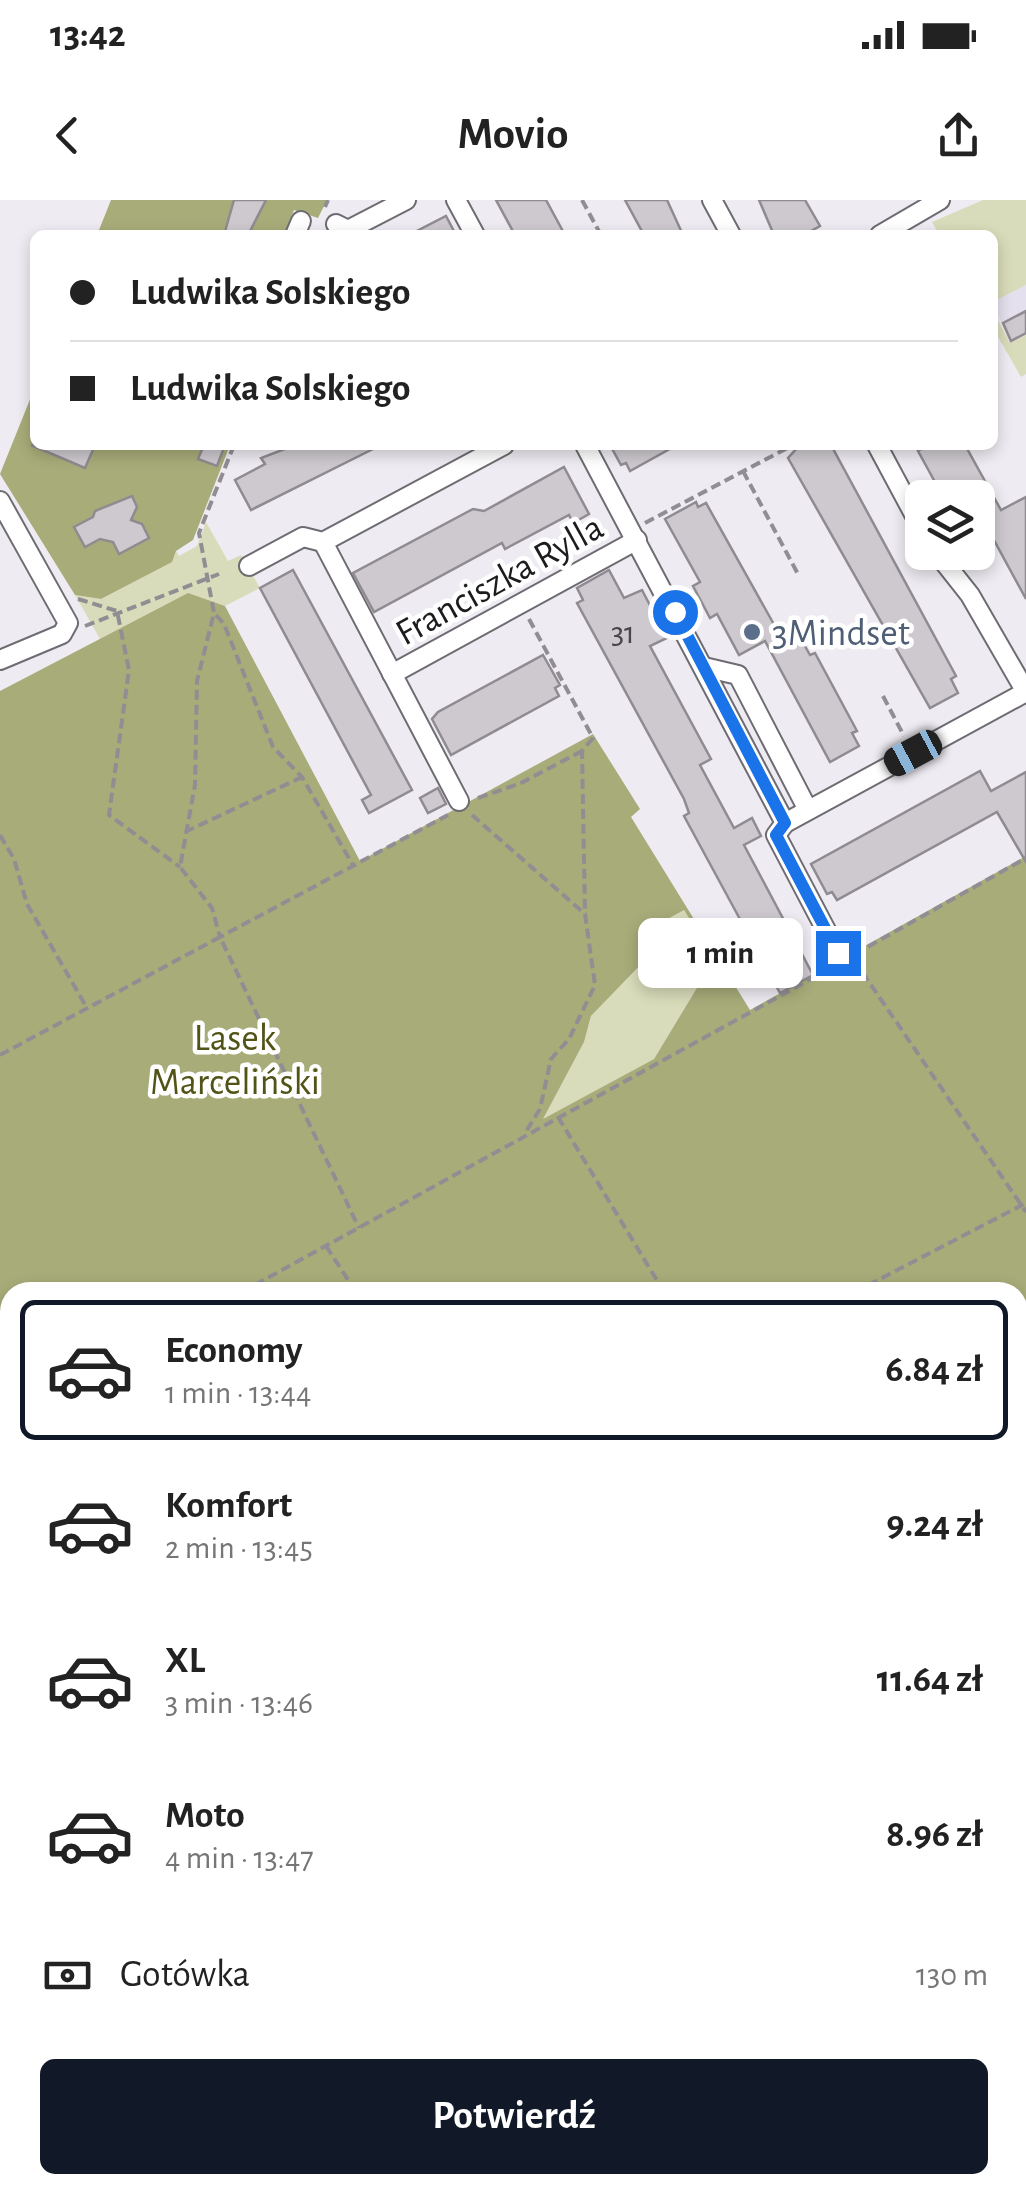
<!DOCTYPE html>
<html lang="pl">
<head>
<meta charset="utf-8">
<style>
	body { margin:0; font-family:"Alegreya Sans",sans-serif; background:#f6f6f6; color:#222; height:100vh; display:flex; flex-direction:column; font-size:38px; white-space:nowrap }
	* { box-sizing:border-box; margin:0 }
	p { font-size:32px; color:#767676 }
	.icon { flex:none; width:55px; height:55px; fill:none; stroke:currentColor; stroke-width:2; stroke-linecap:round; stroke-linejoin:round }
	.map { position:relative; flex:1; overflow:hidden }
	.details { position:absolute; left:0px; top:1082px; width:1028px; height:912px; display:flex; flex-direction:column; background:#fff; border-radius:30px 30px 0 0; box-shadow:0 5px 15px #0003 }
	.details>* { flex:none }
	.top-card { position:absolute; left:30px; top:30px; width:968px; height:220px; border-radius:15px; box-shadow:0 5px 15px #0003; display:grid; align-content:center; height:220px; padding:0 40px; background:#fff }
	.controls { position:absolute; left:905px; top:280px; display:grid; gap:20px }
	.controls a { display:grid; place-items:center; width:90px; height:90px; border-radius:15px; background:#fff; box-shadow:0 5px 15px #0003; font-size:50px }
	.end { position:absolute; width:45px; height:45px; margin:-22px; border:12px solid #1a73e8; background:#fff; box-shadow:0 0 0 5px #fff }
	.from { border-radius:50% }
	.bubble { position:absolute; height:70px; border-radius:15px; background:#fff; box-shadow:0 5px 15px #0003; font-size:32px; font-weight:700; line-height:70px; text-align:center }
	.car { position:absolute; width:30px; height:60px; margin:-30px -15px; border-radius:12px; box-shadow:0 0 8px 2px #0007; background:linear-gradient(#222 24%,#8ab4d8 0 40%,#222 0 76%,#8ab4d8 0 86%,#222 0) }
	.top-card b { display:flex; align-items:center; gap:35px; height:95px; font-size:38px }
	.top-card b+b { border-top:2px solid #e0e0e0 }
	.top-card i { width:25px; height:25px; background:#222 }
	ul { padding:18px 0 0; list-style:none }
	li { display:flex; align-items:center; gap:30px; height:140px; margin:0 20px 15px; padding:0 20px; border:5px solid transparent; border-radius:15px }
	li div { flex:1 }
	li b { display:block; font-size:38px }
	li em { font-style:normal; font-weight:700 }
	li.current { border-color:#111827 }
	li>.icon { width:90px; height:90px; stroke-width:1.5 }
	.pay { display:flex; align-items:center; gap:25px; height:110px; padding:0 40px; font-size:38px }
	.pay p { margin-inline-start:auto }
	.cta { display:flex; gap:20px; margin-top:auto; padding:20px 40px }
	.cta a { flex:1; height:115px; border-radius:15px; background:#111827; color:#fff; font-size:40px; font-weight:700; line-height:115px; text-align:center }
	.status { display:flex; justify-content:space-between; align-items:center; height:70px; padding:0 50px; background:#fff; direction:ltr }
	.status svg { height:28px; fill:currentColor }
	header { display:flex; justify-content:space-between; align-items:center; height:130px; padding:0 40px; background:#fff; font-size:45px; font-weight:700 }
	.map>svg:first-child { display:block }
	.built { fill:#e4e0ed }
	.green { fill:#d9dcba }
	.forest { fill:#a8ac79; fill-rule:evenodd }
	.building { fill:#cdc9ce; stroke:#8f8b90; stroke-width:2.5 }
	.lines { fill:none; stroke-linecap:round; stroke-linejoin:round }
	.street-casing { stroke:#6e6c72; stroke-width:22 }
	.path { stroke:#908e92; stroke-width:4; stroke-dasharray:10 5; stroke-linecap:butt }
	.street { stroke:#fff; stroke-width:18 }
	.route { stroke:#1a73e8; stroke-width:12 }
	.service-dot { fill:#5c6f8a; stroke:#fff; stroke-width:4 }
	.labels { text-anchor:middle; stroke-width:9; stroke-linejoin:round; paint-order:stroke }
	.number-label { font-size:32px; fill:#484649 }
	.street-label { font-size:38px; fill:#1c1b1d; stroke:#fff }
	.service-label { font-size:38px; fill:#4e5e75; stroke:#fff; text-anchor:start }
	.park-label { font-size:38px; fill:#515317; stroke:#fff }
</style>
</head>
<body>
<div class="status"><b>13:42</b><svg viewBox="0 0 49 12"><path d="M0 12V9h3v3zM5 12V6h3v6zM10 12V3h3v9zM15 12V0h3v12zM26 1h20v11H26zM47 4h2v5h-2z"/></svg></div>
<header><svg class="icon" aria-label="back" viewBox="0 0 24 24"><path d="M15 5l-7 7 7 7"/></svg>Movio<svg class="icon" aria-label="share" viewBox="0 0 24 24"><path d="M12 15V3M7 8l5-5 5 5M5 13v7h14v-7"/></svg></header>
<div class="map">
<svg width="1026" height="1994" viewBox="0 0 1026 1994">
	<rect width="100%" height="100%" fill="#eeecf2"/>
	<path class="built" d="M1026,85v50l-16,8 -17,-41z"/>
	<g class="green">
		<path d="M983,0h43v85l-33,17 -1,-67h-53l-7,-13z"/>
		<path d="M992,109l18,34 16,-8v39l-5,3 -28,-49z"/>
		<path d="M206,322l22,39 13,-6 19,33 -35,18 -37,-12 -88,45 -25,-44 26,4 70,-37 5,-11 3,5 18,-10z"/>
		<path d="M684,709l31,49 -61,101 -112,61 42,-78 7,-26 57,-59 14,-35z"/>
		<path d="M10,1837v148h4l-14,7v-150z"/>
	</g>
	<g class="forest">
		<path d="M111,0h216l-9,18 -24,-8 -10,25h-187z"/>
		<path d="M35,187v58h195l-37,95 -17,11 -4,11 -71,37 -26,-4 -75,-121z"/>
		<path d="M188,393l37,13 135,255 233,-127 47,75 -9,8 119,193 276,-154v1338h-1026l14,-9h1004v-893h-1008v745l-10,5v-1351zM684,710l31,48 -61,101 -111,60 41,-77 7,-26 57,-59 14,-35z"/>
	</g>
	<g class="building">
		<path d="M234,0h32l-18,35h-24z"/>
		<path d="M496,0h50l19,35h-50z"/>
		<path d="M625,0h42l16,35h-39z"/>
		<path d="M759,0h46l15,26 -7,4 3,5h-42z"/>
		<path d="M446,16l10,19h-47z"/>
		<path d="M1026,111v22l-15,8 -8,-18z"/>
		<path d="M31,245h64l-10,23z"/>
		<path d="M204,245h21l-8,21 -19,-7z"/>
		<path d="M295,245h86l-130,65 -16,-30 30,-16 -4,-6z"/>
		<path d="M610,245h67l-47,26 -4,-8 -5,2z"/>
		<path d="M800,245h31l125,231 -5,3 7,14 -28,15 -142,-250z"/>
		<path d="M928,245h37l36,65 25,-13v102l-43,-79 -5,3v-25h-30l-7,-5 -23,-42z"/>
		<path d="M564,267l25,47 -16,9 -4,-8 -64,34 -3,-6 -128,69 -21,-39 120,-64 11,2z"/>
		<path d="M132,296l5,11 -6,13 11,4 7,14 -30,16 -6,-12 -13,-3 -15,8 -11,-20 19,-10 2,-6z"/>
		<path d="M696,302l2,5 8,-4 75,134 15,-7 14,25 5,-2 42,78 -5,2 7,13 -29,16 -65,-121 -26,14 -22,-41 -7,4 -17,-32 7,-4 -35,-63z"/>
		<path d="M293,370l119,220 -43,23 -7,-13 9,-5 -111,-207z"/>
		<path d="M609,370l15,28 18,-8 25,48 -17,8 61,113 -11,6 34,63 18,-10 9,18 -17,9 69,130 -33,18 -96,-177 5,-3 -5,-14 -107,-196 6,-3 -6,-12z"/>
		<path d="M543,455l17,30 -5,3 4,8 -108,59 -19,-36 6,-7z"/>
		<path d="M980,571l11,20 35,-19v90l-29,-50 -160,88 -5,-8 -5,2 -16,-30z"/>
		<path d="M438,588l8,16 -18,9 -8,-15z"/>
	</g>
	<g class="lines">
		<g class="street-casing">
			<g id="street">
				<path d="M456,0l19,35"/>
				<path d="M712,0l19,35"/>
				<path d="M336,24l12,6 58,-30"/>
				<path d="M295,35l6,-14"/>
				<path d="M880,35l60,-35"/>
				<path d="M585,245l200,378 -9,12 62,118"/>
				<path d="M877,245l45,84"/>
				<path d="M0,301l68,122 -6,11 -62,26"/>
				<path d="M323,342l136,259"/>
				<path d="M936,352l34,43 56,97"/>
				<path d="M249,366l54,-29 20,5 181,-97"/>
				<path d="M704,467l34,8 70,135"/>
				<path d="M392,474l245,-134"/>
				<path d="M785,623l241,-131"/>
				<path d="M0,1313l10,16"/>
				<path d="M477,1985l7,9"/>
			</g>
		</g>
		<g class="path">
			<path d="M582,0l19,35"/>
			<path d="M325,7l3,-7"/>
			<path d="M234,245l-35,88 15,80 -17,68 -2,104 -15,82 32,41 8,29 228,-122"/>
			<path d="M743,271l56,105"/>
			<path d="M645,323l148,-78"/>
			<path d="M78,399l39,12 12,59 -20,145 71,52"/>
			<path d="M216,415l8,9 49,123 29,30 52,90"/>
			<path d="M529,419l64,119 -11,13 3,163"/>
			<path d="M85,426l134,-52"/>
			<path d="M883,496l21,40"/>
			<path d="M478,598l43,-15 61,-32"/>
			<path d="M472,615l113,99 10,71 -26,54 -18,20 -11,50 -15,24"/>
			<path d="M185,632l117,-55"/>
			<path d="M0,635l14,24 13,45 60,104"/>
			<path d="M855,754l171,-96"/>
			<path d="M854,760l172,252"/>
			<path d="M0,855l220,-118 139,291"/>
			<path d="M558,917l106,175"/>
			<path d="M326,1046l30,46"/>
			<path d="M242,1092l587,-323"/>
			<path d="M855,1092l171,-89"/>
			<path d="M0,1190l10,73"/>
			<path d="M0,1219l10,-5"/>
			<path d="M1018,1397l8,-5"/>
			<path d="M0,1488l10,-5"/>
			<path d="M1018,1648l8,13"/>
			<path d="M0,1720l10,20"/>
			<path d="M0,1862l10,-5"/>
			<path d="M0,1980l10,-5"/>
			<path d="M139,1985l5,9"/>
			<path d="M563,1985l7,9"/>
			<path d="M913,1985l12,9"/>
			<path d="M257,1994l17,-9"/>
		</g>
		<use href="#street" class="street"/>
	</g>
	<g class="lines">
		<path class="route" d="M675,412l110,211 -9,12 62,118"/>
	</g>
	<circle class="service-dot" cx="752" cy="432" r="10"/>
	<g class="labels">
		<g class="number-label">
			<text x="623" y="443">31</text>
		</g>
		<g class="street-label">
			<text transform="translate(499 379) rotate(-29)" y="13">Franciszka Rylla</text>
		</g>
		<g class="service-label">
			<text x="772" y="445">3Mindset</text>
		</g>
		<g class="park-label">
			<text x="235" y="850">Lasek<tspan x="235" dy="44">Marceliński</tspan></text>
		</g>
	</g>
</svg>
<div class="controls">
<a><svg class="icon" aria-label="layers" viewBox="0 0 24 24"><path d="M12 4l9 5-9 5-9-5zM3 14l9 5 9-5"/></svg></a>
</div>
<i class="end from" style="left:675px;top:412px"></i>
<i class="end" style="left:838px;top:753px"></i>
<div class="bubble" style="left:638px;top:718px;width:165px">1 min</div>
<i class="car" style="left:913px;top:553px;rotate:242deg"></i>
<div class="top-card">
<b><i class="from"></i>Ludwika Solskiego</b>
<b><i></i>Ludwika Solskiego</b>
</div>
<section class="details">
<ul>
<li class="current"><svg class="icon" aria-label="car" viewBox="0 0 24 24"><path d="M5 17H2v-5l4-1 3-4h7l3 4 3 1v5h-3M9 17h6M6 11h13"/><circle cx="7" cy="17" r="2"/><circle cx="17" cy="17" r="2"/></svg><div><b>Economy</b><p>1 min · 13:44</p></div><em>6.84 zł</em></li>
<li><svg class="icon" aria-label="car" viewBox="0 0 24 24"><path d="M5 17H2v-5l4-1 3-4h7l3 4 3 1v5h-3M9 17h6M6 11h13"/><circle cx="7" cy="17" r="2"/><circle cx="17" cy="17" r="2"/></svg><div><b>Komfort</b><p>2 min · 13:45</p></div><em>9.24 zł</em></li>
<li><svg class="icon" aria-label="car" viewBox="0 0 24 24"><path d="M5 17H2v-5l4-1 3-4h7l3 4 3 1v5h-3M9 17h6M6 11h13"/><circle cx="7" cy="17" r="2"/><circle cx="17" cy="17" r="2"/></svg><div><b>XL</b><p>3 min · 13:46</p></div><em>11.64 zł</em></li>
<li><svg class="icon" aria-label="car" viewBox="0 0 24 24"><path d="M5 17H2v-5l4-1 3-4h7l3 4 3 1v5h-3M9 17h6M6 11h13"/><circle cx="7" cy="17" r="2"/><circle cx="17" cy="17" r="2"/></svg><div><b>Moto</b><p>4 min · 13:47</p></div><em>8.96 zł</em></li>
</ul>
<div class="pay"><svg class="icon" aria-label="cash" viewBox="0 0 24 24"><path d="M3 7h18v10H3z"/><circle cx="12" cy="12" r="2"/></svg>Gotówka<p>130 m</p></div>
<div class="cta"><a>Potwierdź</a></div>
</section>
</div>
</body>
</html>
